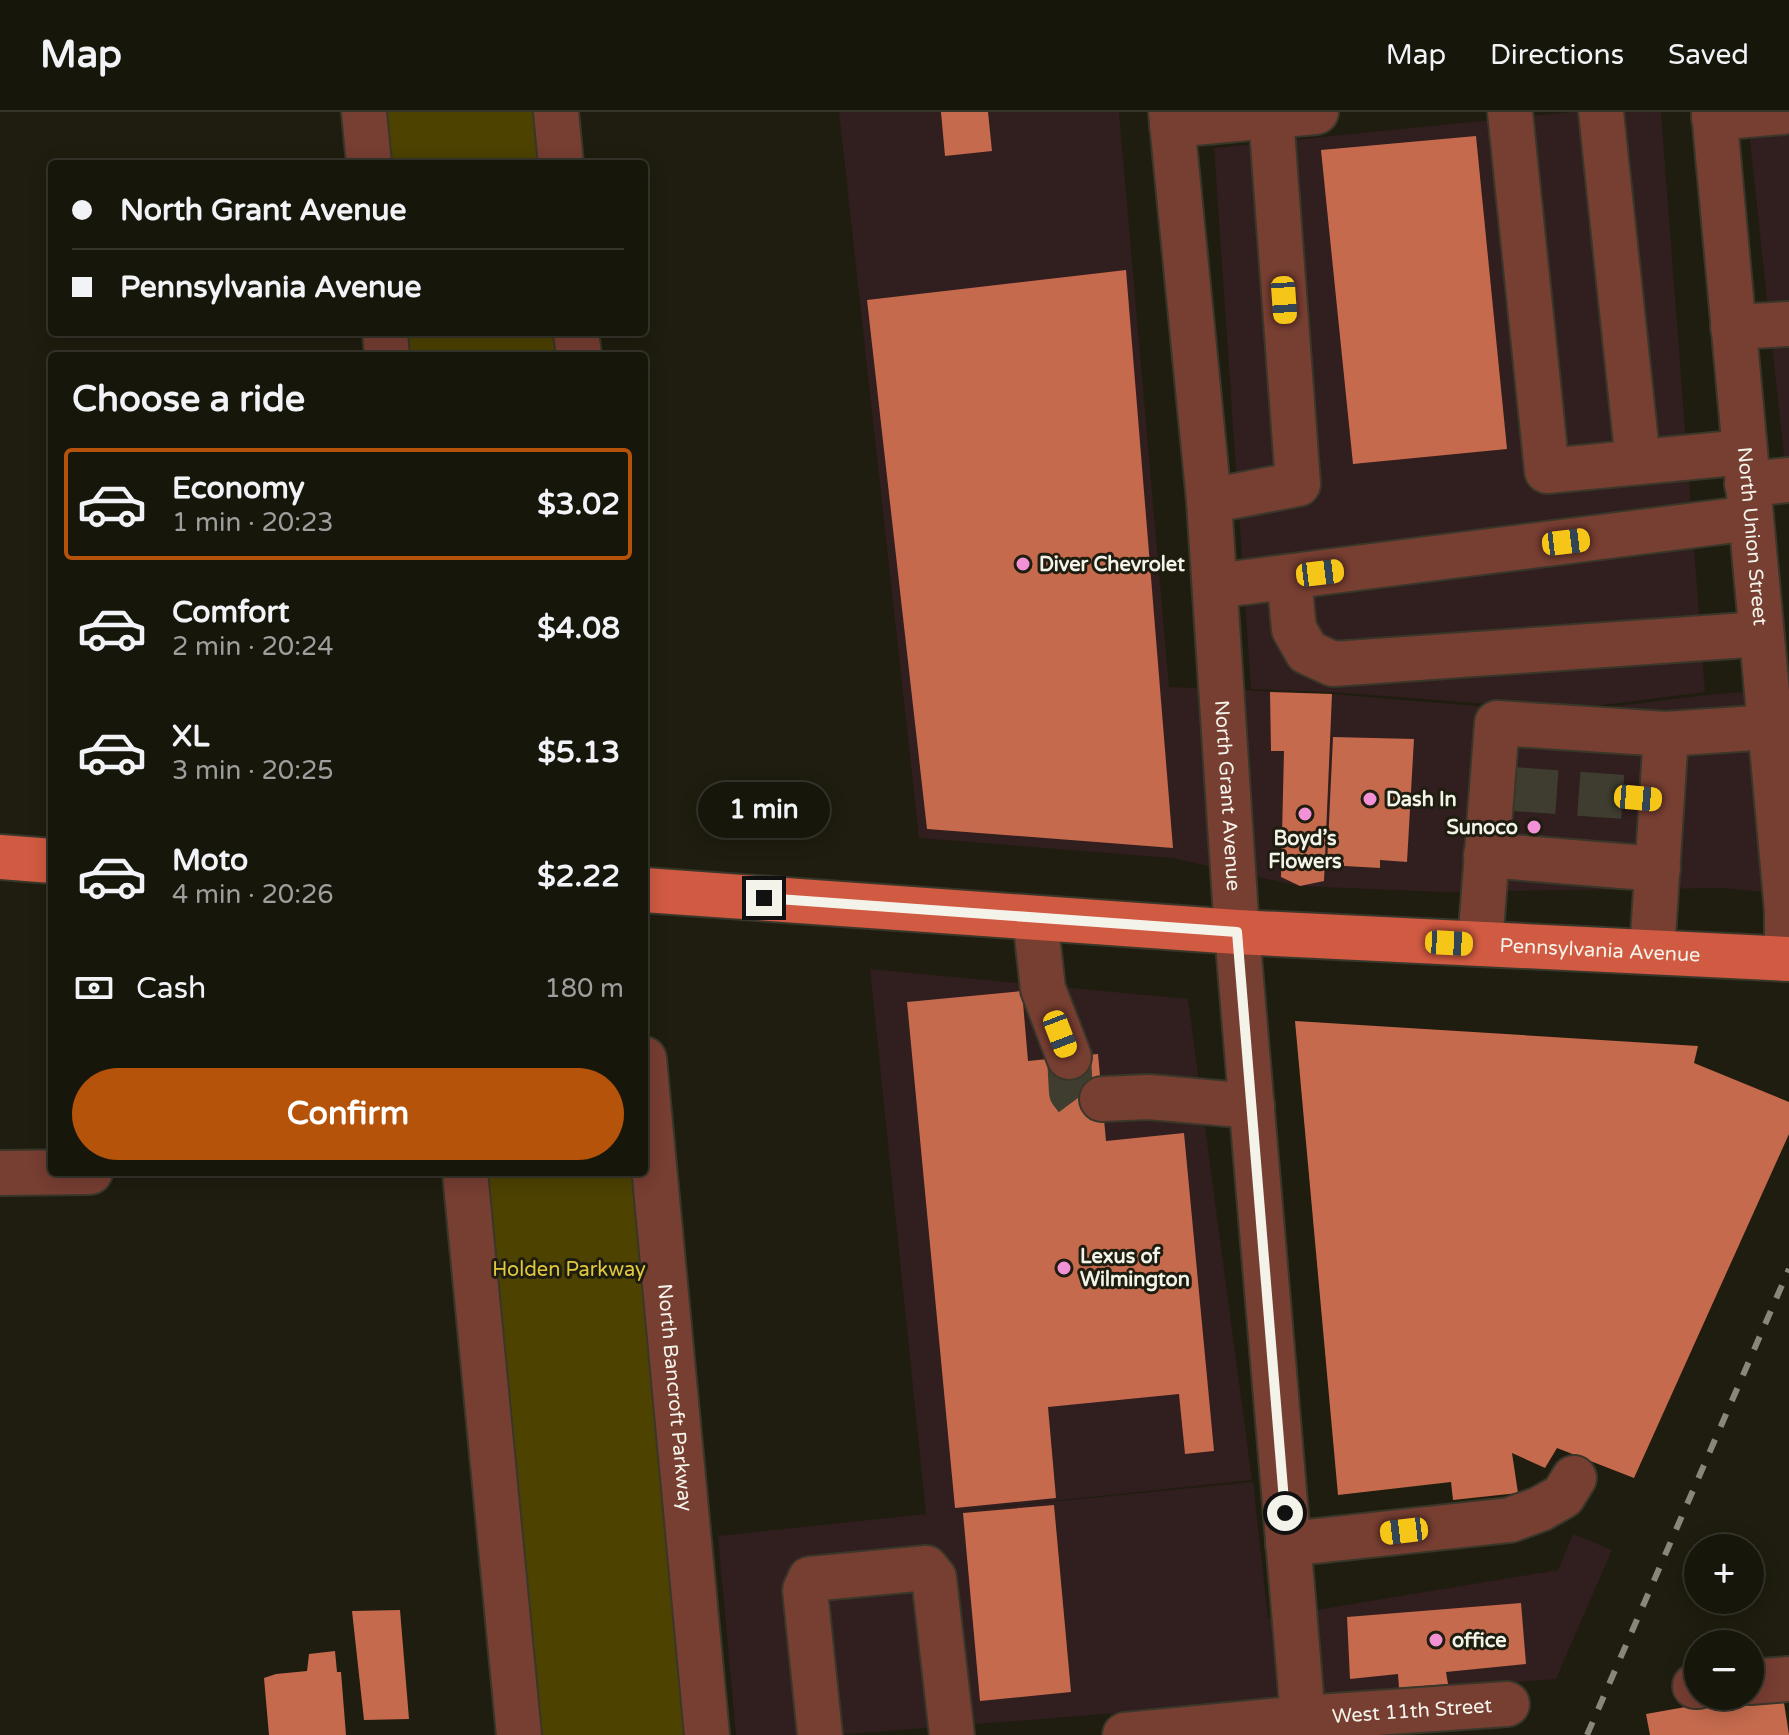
<!DOCTYPE html>
<html lang="en">
<head>
<meta charset="utf-8">
<style>
	body { margin:0; font-family:"Varela Round",sans-serif; background:#201f14; color:#f1f3f6; height:100vh; display:flex; flex-direction:column; font-size:30px; white-space:nowrap }
	* { box-sizing:border-box; margin:0 }
	p { font-size:26px; color:#9e9f9d }
	.icon { flex:none; width:44px; height:44px; fill:none; stroke:currentColor; stroke-width:2; stroke-linecap:round; stroke-linejoin:round }
	.map { position:relative; flex:1; overflow:hidden }
	.sheet { position:absolute; left:48px; top:240px; width:600px; height:824px; display:flex; flex-direction:column; background:#17160b; border-radius:8px; box-shadow:0 4px 20px #0003,0 0 0 2px #36352c }
	.sheet>* { flex:none }
	.hud { position:absolute; left:48px; top:48px; width:600px; height:176px; border-radius:8px; box-shadow:0 4px 20px #0003,0 0 0 2px #36352c; display:grid; align-content:center; height:176px; padding:0 24px; background:#17160b }
	.buttons { position:absolute; left:1684px; top:1422px; display:grid; gap:16px }
	.buttons a { display:grid; place-items:center; width:80px; height:80px; border-radius:50%; background:#17160b; box-shadow:0 4px 20px #0003,0 0 0 2px #36352c; font-size:40px }
	.end { position:absolute; width:36px; height:36px; margin:-18px; border:10px solid #f4f3ea; background:#111; box-shadow:0 0 0 4px #111 }
	.from { border-radius:50% }
	.bubble { position:absolute; height:56px; border-radius:28px; background:#17160b; box-shadow:0 4px 20px #0003,0 0 0 2px #36352c; font-size:26px; font-weight:700; line-height:56px; text-align:center }
	.car { position:absolute; width:24px; height:48px; margin:-24px -12px; border-radius:10px; box-shadow:0 0 6px 2px #0007; background:linear-gradient(#f5c518 24%,#345 0 40%,#f5c518 0 76%,#345 0 86%,#f5c518 0) }
	.hud b { display:flex; align-items:center; gap:28px; height:76px; font-size:30px }
	.hud b+b { border-top:2px solid #36352c }
	.hud i { width:20px; height:20px; background:#f1f3f6 }
	ul { padding:0; list-style:none }
	li { display:flex; align-items:center; gap:24px; height:112px; margin:0 16px 12px; padding:0 8px; border:4px solid transparent; border-radius:8px }
	li div { flex:1 }
	li b { display:block; font-size:30px }
	li em { font-style:normal; font-weight:700 }
	li.current { border-color:#b45309 }
	li>.icon { width:72px; height:72px; stroke-width:1.5 }
	h2 { padding:0 24px; font-size:36px; line-height:96px }
	.pay { display:flex; align-items:center; gap:20px; height:88px; padding:0 24px; font-size:30px }
	.pay p { margin-inline-start:auto }
	.cta { display:flex; gap:16px; margin-top:auto; padding:16px 24px }
	.cta a { flex:1; height:92px; border-radius:48px; background:#b45309; color:#fff; font-size:32px; font-weight:700; line-height:92px; text-align:center }
	header { display:flex; align-items:center; gap:48px; box-sizing:border-box; height:112px; padding:0 40px; background:#17160b; border-bottom:2px solid #36352c }
	header strong { font-size:38px }
	nav { display:flex; gap:44px; margin-inline-start:auto; font-size:28px }
	.map>svg:first-child { display:block }
	.commercial { fill:#311e1e }
	.green { fill:#4d4200 }
	.building { fill:#c56a4d }
	.lines { fill:none; stroke-linecap:round; stroke-linejoin:round }
	.minor-tunnel { stroke:#3f3d30; stroke-width:44; stroke-dasharray:44 22; stroke-linecap:butt }
	.minor-casing { stroke:#393729; stroke-width:48 }
	.major-casing { stroke:#393729; stroke-width:48 }
	.minor { stroke:#773e32; stroke-width:44 }
	.major { stroke:#d15a42; stroke-width:44 }
	.rail { stroke:#89877c; stroke-width:6; stroke-dasharray:14 14; stroke-linecap:butt }
	.route { stroke:#f4f3ea; stroke-width:10 }
	.poi-dot { fill:#f391d6; stroke:#1f1d0f; stroke-width:3 }
	.labels { text-anchor:middle; stroke-width:6; stroke-linejoin:round; paint-order:stroke }
	.street-label { font-size:20px; fill:#f4f3ea; stroke:#1f1d0f }
	.poi-label { font-size:20px; font-weight:bold; fill:#f4f3ea; stroke:#1f1d0f; text-anchor:start }
	.park-label { font-size:20px; fill:#e1c93e; stroke:#1f1d0f }
</style>
</head>
<body>
<header>
<strong>Map</strong>
<nav><a>Map</a><a>Directions</a><a>Saved</a></nav>
</header>
<div class="map">
<svg width="1789" height="1623" viewBox="0 0 1789 1623">
	<rect width="100%" height="100%" fill="#1f1d0f"/>
	<g class="commercial">
		<path d="M839,0h280l50,575 163,7 230,19 144,-18 83,-7v207l-65,-7 -282,4 -143,-6 -127,-28 -253,-20z"/>
		<path d="M1571,0h90l44,580 -142,18 -231,-18 -81,-3 -37,-541z"/>
		<path d="M1789,17v374l-40,-371z"/>
		<path d="M870,857l318,30 64,481 -305,32 306,-30 15,136 290,-48 15,-36 39,16 -56,129 -721,56h-99l-18,-199 208,-22z"/>
	</g>
	<g class="green">
		<path d="M364,0h192l5,52h-192z"/>
		<path d="M385,220h191l3,24h-192z"/>
		<path d="M465,1060h179l63,563h-188z"/>
	</g>
	<g class="building">
		<path d="M941,0h47l4,39 -47,5z"/>
		<path d="M1476,24l31,313 -154,15 -32,-314z"/>
		<path d="M1126,158l47,578 -246,-19 -60,-529z"/>
		<path d="M1270,580l62,2 -8,187 -24,5 -19,-9 3,-126h-13z"/>
		<path d="M1333,625l81,2 -7,123 -27,-2v8l-53,-3z"/>
		<path d="M1022,879l6,70 70,-7 8,87 78,-8 30,318 -29,3 -6,-60 -131,13 8,91 -101,10 -48,-506z"/>
		<path d="M1295,909l403,25 -4,17 95,39v32l-155,344 -77,-30 -12,20 -33,-15 6,40 -65,7 -2,-18 -113,13z"/>
		<path d="M1054,1393l17,187 -91,9 -17,-188z"/>
		<path d="M1521,1491l5,61 -80,8 2,12 -49,4 -1,-14 -48,5 -3,-62z"/>
		<path d="M400,1498l9,109 -45,1 -12,-109z"/>
		<path d="M335,1539l2,21h4l5,63h-77l-5,-57 12,-4 31,-3 2,-17z"/>
		<path d="M1782,1578l7,45h-139l-4,-21z"/>
	</g>
	<g class="lines">
		<g class="minor-tunnel">
			<path d="M1513,677l125,9"/>
			<path d="M1069,945l2,35 6,8 25,-1"/>
		</g>
		<g class="minor-casing">
			<g id="minor">
				<path d="M364,0l5,52"/>
				<path d="M556,0l5,52"/>
				<path id="s1" d="M1171,0l38,389 28,431 66,786"/>
				<path d="M1510,0l37,359 198,-19"/>
				<path d="M1601,0l37,350"/>
				<path id="s2" d="M1714,0l73,799v48"/>
				<path d="M1714,6l69,-6"/>
				<path d="M1172,13l144,-13"/>
				<path d="M1733,215l56,-3"/>
				<path d="M385,220l2,24"/>
				<path d="M576,220l3,24"/>
				<path d="M1747,372l42,-4"/>
				<path d="M1209,389l89,-17 -27,-368"/>
				<path d="M1289,465l5,52 13,23 26,12 428,-30"/>
				<path d="M1215,474l536,-68"/>
				<path d="M1486,743l172,14"/>
				<path d="M1035,806l8,71 26,68"/>
				<path d="M1480,832l17,-221 169,11 104,-7"/>
				<path d="M1652,840l14,-218"/>
				<path id="s3" d="M644,947l63,676"/>
				<path d="M1102,987l47,-2 103,9"/>
				<path d="M465,1060l54,563"/>
				<path d="M0,1061l90,-1"/>
				<path d="M1288,1432l222,-24 30,-11 23,-13 11,-18"/>
				<path d="M1750,1570l39,-3"/>
				<path d="M1695,1574h3"/>
				<path d="M820,1623l-15,-145 5,-11 116,-11 8,10 18,157"/>
				<path id="s4" d="M1125,1623l178,-17 204,-14"/>
			</g>
		</g>
		<g class="major-casing">
			<g id="major">
				<path d="M0,745l52,4"/>
				<path id="s5" d="M644,778l593,42 552,27"/>
			</g>
		</g>
		<use href="#minor" class="minor"/>
		<use href="#major" class="major"/>
		<path class="rail" d="M1587,1623l202,-466"/>
	</g>
	<g class="lines">
		<path class="route" d="M764,786l473,34 48,581"/>
	</g>
	<g class="poi-dot">
		<circle cx="1023" cy="452" r="8"/>
		<circle cx="1370" cy="687" r="8"/>
		<circle cx="1305" cy="702" r="8"/>
		<circle cx="1534" cy="715" r="8"/>
		<circle cx="1064" cy="1156" r="8"/>
		<circle cx="1436" cy="1528" r="8"/>
	</g>
	<g class="labels">
		<g class="street-label">
			<text dy="7" stroke="none"><textPath href="#s2" startOffset="426">North Union Street</textPath></text>
			<text dy="7" stroke="none"><textPath href="#s1" startOffset="686">North Grant Avenue</textPath></text>
			<text dy="7" stroke="none"><textPath href="#s5" startOffset="958">Pennsylvania Avenue</textPath></text>
			<text dy="7" stroke="none"><textPath href="#s3" startOffset="340">North Bancroft Parkway</textPath></text>
			<text dy="7" stroke="none"><textPath href="#s4" startOffset="288">West 11th Street</textPath></text>
		</g>
		<g class="poi-label">
			<text x="1039" y="459">Diver Chevrolet</text>
			<text x="1386" y="694">Dash In</text>
			<text x="1518" y="722" text-anchor="end">Sunoco</text>
			<text x="1305" y="733" text-anchor="middle">Boyd’s<tspan x="1305" dy="23">Flowers</tspan></text>
			<text x="1080" y="1151">Lexus of<tspan x="1080" dy="23">Wilmington</tspan></text>
			<text x="1452" y="1535">office</text>
		</g>
		<g class="park-label">
			<text x="569" y="1164">Holden Parkway</text>
		</g>
	</g>
</svg>
<div class="buttons">
<a>+</a>
<a>−</a>
</div>
<i class="end from" style="left:1285px;top:1401px"></i>
<i class="end" style="left:764px;top:786px"></i>
<div class="bubble" style="left:698px;top:670px;width:132px">1 min</div>
<i class="car" style="left:1284px;top:188px;rotate:176deg"></i>
<i class="car" style="left:1566px;top:430px;rotate:83deg"></i>
<i class="car" style="left:1320px;top:461px;rotate:83deg"></i>
<i class="car" style="left:1638px;top:686px;rotate:95deg"></i>
<i class="car" style="left:1449px;top:831px;rotate:93deg"></i>
<i class="car" style="left:1060px;top:922px;rotate:159deg"></i>
<i class="car" style="left:1404px;top:1419px;rotate:263deg"></i>
<div class="hud">
<b><i class="from"></i>North Grant Avenue</b>
<b><i></i>Pennsylvania Avenue</b>
</div>
<section class="sheet">
<h2>Choose a ride</h2>
<ul>
<li class="current"><svg class="icon" aria-label="car" viewBox="0 0 24 24"><path d="M5 17H2v-5l4-1 3-4h7l3 4 3 1v5h-3M9 17h6M6 11h13"/><circle cx="7" cy="17" r="2"/><circle cx="17" cy="17" r="2"/></svg><div><b>Economy</b><p>1 min · 20:23</p></div><em>$3.02</em></li>
<li><svg class="icon" aria-label="car" viewBox="0 0 24 24"><path d="M5 17H2v-5l4-1 3-4h7l3 4 3 1v5h-3M9 17h6M6 11h13"/><circle cx="7" cy="17" r="2"/><circle cx="17" cy="17" r="2"/></svg><div><b>Comfort</b><p>2 min · 20:24</p></div><em>$4.08</em></li>
<li><svg class="icon" aria-label="car" viewBox="0 0 24 24"><path d="M5 17H2v-5l4-1 3-4h7l3 4 3 1v5h-3M9 17h6M6 11h13"/><circle cx="7" cy="17" r="2"/><circle cx="17" cy="17" r="2"/></svg><div><b>XL</b><p>3 min · 20:25</p></div><em>$5.13</em></li>
<li><svg class="icon" aria-label="car" viewBox="0 0 24 24"><path d="M5 17H2v-5l4-1 3-4h7l3 4 3 1v5h-3M9 17h6M6 11h13"/><circle cx="7" cy="17" r="2"/><circle cx="17" cy="17" r="2"/></svg><div><b>Moto</b><p>4 min · 20:26</p></div><em>$2.22</em></li>
</ul>
<div class="pay"><svg class="icon" aria-label="cash" viewBox="0 0 24 24"><path d="M3 7h18v10H3z"/><circle cx="12" cy="12" r="2"/></svg>Cash<p>180 m</p></div>
<div class="cta"><a>Confirm</a></div>
</section>
</div>
</body>
</html>
